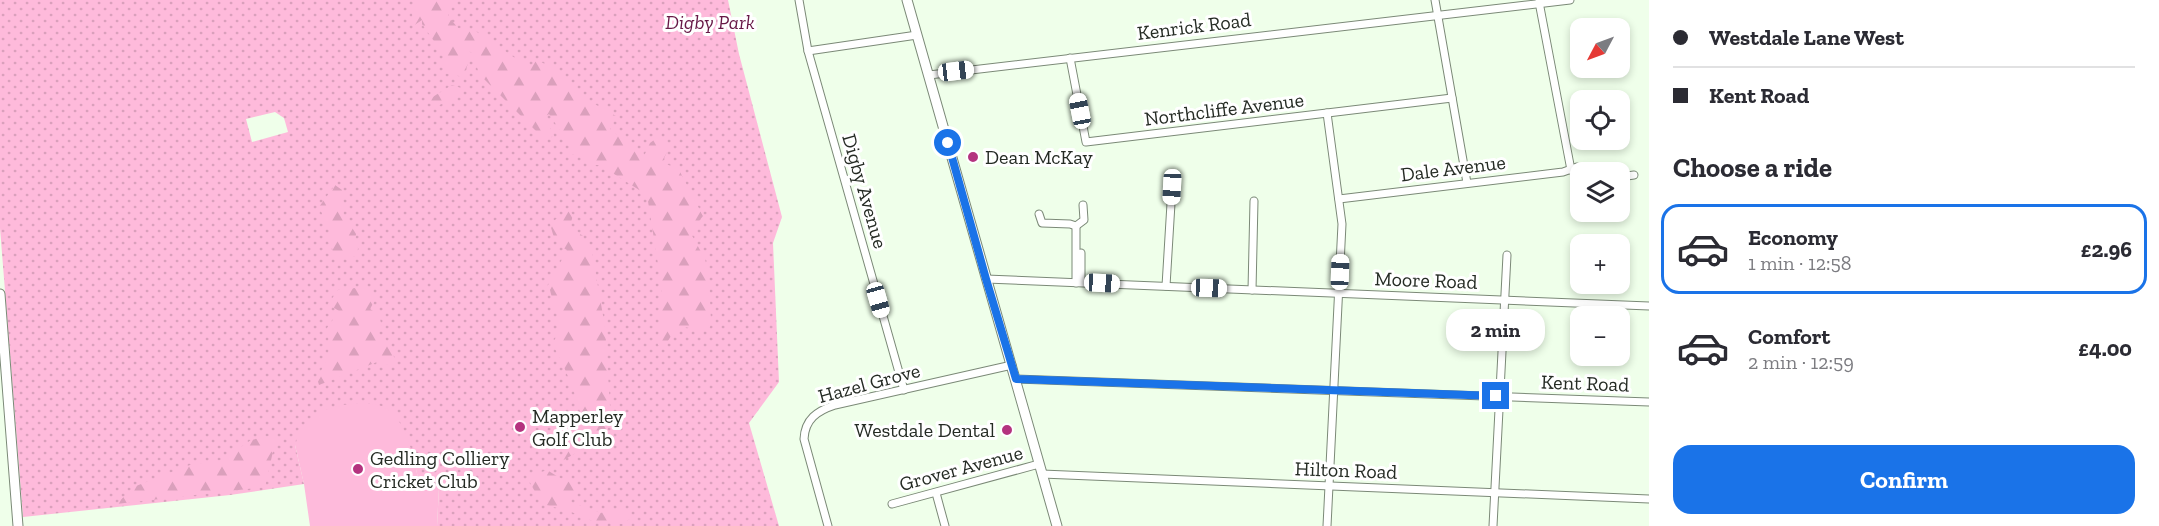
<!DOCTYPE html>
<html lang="en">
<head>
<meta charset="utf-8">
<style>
	body { margin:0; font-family:"Zilla Slab",serif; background:#f2f2f3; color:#2b2b33; height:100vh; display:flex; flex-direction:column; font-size:22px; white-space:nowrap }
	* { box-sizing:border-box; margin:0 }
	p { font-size:20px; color:#7c7c81 }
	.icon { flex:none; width:33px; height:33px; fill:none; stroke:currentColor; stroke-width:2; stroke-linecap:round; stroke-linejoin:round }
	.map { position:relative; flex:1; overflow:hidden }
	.drawer { display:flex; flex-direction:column; background:#fff; width:510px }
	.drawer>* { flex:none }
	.banner { display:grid; align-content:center; height:132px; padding:0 24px; background:#fff }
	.needle { width:39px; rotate:229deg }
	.controls { position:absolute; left:1570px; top:18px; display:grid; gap:12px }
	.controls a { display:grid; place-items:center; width:60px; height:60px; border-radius:12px; background:#fff; box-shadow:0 3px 9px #0003; font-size:30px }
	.end { position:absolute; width:27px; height:27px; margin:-14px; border:8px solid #1a73e8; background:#fff; box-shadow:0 0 0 3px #fff }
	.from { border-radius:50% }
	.bubble { position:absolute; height:42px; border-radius:18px; background:#fff; box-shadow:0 3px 9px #0003; font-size:20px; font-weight:800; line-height:42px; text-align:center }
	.car { position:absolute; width:18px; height:36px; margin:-18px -9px; border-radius:8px; box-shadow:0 0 4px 2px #0007; background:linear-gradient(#fff 24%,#345 0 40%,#fff 0 76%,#345 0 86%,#fff 0) }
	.banner b { display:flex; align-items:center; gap:21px; height:57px; font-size:22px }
	.banner b+b { border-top:2px solid #e1e1e2 }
	.banner i { width:15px; height:15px; background:#2b2b33 }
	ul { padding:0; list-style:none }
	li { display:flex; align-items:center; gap:18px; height:90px; margin:0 12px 9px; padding:0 12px; border:3px solid transparent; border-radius:18px }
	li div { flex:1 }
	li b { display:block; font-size:22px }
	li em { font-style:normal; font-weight:800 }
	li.active { border-color:#1a73e8 }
	li>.icon { width:54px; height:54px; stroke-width:1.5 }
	h2 { padding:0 24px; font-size:27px; line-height:72px }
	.button { display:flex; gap:12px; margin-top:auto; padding:12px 24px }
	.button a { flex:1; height:69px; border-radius:18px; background:#1a73e8; color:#fff; font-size:24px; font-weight:800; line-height:69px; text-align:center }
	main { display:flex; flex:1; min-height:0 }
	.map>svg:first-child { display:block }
	.grass { fill:url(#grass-dots); fill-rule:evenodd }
	.forest { fill:url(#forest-firs) }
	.garden { fill:#febadb }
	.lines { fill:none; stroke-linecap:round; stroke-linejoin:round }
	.minor-casing { stroke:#7b8977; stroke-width:9 }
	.tertiary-casing { stroke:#7b8977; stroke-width:11 }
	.minor { stroke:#fff; stroke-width:7 }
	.tertiary { stroke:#fff; stroke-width:9 }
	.route { stroke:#1a73e8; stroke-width:8 }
	.poi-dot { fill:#b4337f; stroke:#fff; stroke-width:2 }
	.labels { text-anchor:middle; stroke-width:6; stroke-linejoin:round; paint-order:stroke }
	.park-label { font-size:20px; font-style:italic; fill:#671846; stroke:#fff }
	.street-label { font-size:20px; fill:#252b24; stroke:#fff }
	.poi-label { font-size:20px; fill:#252b24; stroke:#fff; text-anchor:start }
</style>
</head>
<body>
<main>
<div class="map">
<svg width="1649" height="526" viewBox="0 0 1649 526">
	<defs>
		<pattern id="grass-dots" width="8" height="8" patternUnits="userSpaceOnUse" patternTransform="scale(1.5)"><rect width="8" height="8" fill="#febadb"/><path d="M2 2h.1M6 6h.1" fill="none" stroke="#daa0bc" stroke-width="1.8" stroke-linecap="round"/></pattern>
		<pattern id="forest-firs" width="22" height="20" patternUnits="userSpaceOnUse" patternTransform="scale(1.5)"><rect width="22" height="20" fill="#febadb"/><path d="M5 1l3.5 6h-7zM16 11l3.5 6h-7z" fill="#daa0bc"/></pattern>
	</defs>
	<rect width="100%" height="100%" fill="#efffea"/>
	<path class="grass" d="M0,0h728l11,54 43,163 -9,26 6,139 -30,41 30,103h-342l2,-38 -21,-10 -4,-18 -119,-15 9,39 -74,11 -207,22 -23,-289zM275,112l9,6 4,14 -36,10 -6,-23z"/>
	<g class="forest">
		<path d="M423,0h31l-5,7 -1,9 10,12 19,4 41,28 12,6 7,-6 22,11 1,7 14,6 1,9 41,23 -6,13 34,27 6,-13 8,-6 11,10 -7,16 16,5 25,48 -13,16 15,27 4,17 2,46 -1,5 -3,4 -23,-4 -11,6 -9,14 -6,-2 4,-56 -15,-94 -47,-30h-8l-8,-9 -13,-2v-7l-22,-33 -4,3 9,19 -9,4 -66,-66 -6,-21 -8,-3 4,10 -6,19 -6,-4 -14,-2v-19l-21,-30v-4l-9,6 -1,-15z"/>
		<path d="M452,85l9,3 1,7 -27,12 -4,-2v-7z"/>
		<path d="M335,185l7,5 -1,8 6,9 -4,6 13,21 -1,10 3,4 -1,9h-23l-2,-9 -5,-8 3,-9 -11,-24z"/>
		<path d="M569,211l4,4 -3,11 13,10 1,6 4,2 4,8 13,75 5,79 -3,29 -52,30 12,-14 16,-10c5,-22 -19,-78 -31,-97l7,-12c0,-8 0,-17 -3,-25l-5,-2 -2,-3 3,-4 -2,-8 -3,-3 20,-37c-12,-6 -14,-14 -17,-27z"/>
		<path d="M364,287l11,13 -5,9 9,6 3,12 -5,5 1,4 8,4 10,21 -9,4 -10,-3 -58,23 -2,-7c12,-21 14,-25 10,-50l12,-17 -11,-7 10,-14z"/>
		<path d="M274,435l2,3 -11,49 -149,17 20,-18 54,-21 32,-5 29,-20z"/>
		<path d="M547,470l13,8 19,8 -9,16 31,11c7,-4 22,-4 29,1v5l-9,5 -11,-4 -7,3 -8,-1 -26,-11 -23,-6 -6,-4 -13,-24z"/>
	</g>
	<path class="garden" d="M361,403c8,1 16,1 23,4 21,10 30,50 34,71l21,10 -2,38h-127l-6,-42 -9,-39 5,-15 21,-19 22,-6z"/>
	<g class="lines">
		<g class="minor-casing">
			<g id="minor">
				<path d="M799,0l9,51 96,339"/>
				<path d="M1435,0l32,183"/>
				<path d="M1539,2l32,168"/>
				<path d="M808,51l109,-16"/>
				<path d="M1070,58l16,84 366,-44"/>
				<path d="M929,75l641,-75"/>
				<path d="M1620,177l14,-2"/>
				<path d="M1339,199l224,-27 14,-5 20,5"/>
				<path d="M1039,214l3,9 28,1 6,2 8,-6 -1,-15"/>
				<path d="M986,279l663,27"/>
				<path d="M1081,282v-29"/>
				<path d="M1076,283v-57"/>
				<path d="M1166,286l6,-99 -3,-6"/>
				<path d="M1252,290l2,-89"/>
				<path d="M1016,379l633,23"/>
				<path d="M1042,474l607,25"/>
				<path d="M936,493l9,33"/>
				<path d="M892,504l147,-40"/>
				<path d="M828,526l-24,-87c1,-20 13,-28 31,-34l177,-40"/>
				<path d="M1327,526l15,-302 -15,-111"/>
				<path d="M1493,526l14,-271"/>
			</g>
		</g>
		<g class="tertiary-casing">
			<g id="tertiary">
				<path d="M907,0l150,526"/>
				<path d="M0,294l18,232"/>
			</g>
		</g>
		<use href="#minor" class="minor"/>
		<use href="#tertiary" class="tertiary"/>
	</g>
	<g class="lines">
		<path class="route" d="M948,143l38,136 30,100 480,17"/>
	</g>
	<g class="poi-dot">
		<circle cx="973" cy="157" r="6"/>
		<circle cx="520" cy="427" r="6"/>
		<circle cx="1007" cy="430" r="6"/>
		<circle cx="358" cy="469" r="6"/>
	</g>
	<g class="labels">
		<g class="park-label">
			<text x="710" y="29">Digby Park</text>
		</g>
		<g class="street-label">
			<text transform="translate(1194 26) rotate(-7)" y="7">Kenrick Road</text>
			<text transform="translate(1224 109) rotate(-7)" y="7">Northcliffe Avenue</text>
			<text transform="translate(1453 168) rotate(-7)" y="7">Dale Avenue</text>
			<text transform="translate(865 191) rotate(74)" y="7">Digby Avenue</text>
			<text transform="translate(1426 280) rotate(2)" y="7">Moore Road</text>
			<text transform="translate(869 383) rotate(-15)" y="7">Hazel Grove</text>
			<text transform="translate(1585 383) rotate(2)" y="7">Kent Road</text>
			<text transform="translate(961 468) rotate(-15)" y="7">Grover Avenue</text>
			<text transform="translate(1346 470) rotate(2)" y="7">Hilton Road</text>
		</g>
		<g class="poi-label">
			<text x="985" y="164">Dean McKay</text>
			<text x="532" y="423">Mapperley<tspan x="532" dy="23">Golf Club</tspan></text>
			<text x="995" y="437" text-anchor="end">Westdale Dental</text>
			<text x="370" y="465">Gedling Colliery<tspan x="370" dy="23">Cricket Club</tspan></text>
		</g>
	</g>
</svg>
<div class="controls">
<a><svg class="needle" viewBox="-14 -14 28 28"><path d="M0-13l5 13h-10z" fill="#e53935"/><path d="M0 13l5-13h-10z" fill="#7c7c81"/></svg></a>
<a><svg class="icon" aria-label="locate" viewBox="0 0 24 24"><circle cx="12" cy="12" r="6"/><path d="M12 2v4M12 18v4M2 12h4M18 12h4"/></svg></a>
<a><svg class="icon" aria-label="layers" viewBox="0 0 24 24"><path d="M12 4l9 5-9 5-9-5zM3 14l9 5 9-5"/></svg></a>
<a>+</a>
<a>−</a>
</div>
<i class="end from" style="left:948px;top:143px"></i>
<i class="end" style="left:1496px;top:396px"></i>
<div class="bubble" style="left:1446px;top:309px;width:99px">2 min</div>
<i class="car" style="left:956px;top:71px;rotate:83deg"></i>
<i class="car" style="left:1080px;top:111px;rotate:349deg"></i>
<i class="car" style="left:1172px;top:187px;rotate:183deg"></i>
<i class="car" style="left:1340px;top:272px;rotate:2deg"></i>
<i class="car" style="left:1102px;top:283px;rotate:93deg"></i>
<i class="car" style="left:1209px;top:288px;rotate:92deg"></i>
<i class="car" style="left:878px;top:300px;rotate:164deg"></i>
</div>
<section class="drawer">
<div class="banner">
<b><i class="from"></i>Westdale Lane West</b>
<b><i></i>Kent Road</b>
</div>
<h2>Choose a ride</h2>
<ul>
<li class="active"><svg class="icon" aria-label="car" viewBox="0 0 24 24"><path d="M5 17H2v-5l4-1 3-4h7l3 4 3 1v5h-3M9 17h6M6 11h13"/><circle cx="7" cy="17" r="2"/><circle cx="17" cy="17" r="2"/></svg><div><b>Economy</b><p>1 min · 12:58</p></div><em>£2.96</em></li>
<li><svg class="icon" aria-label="car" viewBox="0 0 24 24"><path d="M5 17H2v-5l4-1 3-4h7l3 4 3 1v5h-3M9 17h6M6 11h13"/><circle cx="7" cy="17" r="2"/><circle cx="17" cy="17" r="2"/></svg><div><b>Comfort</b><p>2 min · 12:59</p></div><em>£4.00</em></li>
</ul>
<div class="button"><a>Confirm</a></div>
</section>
</main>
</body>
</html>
